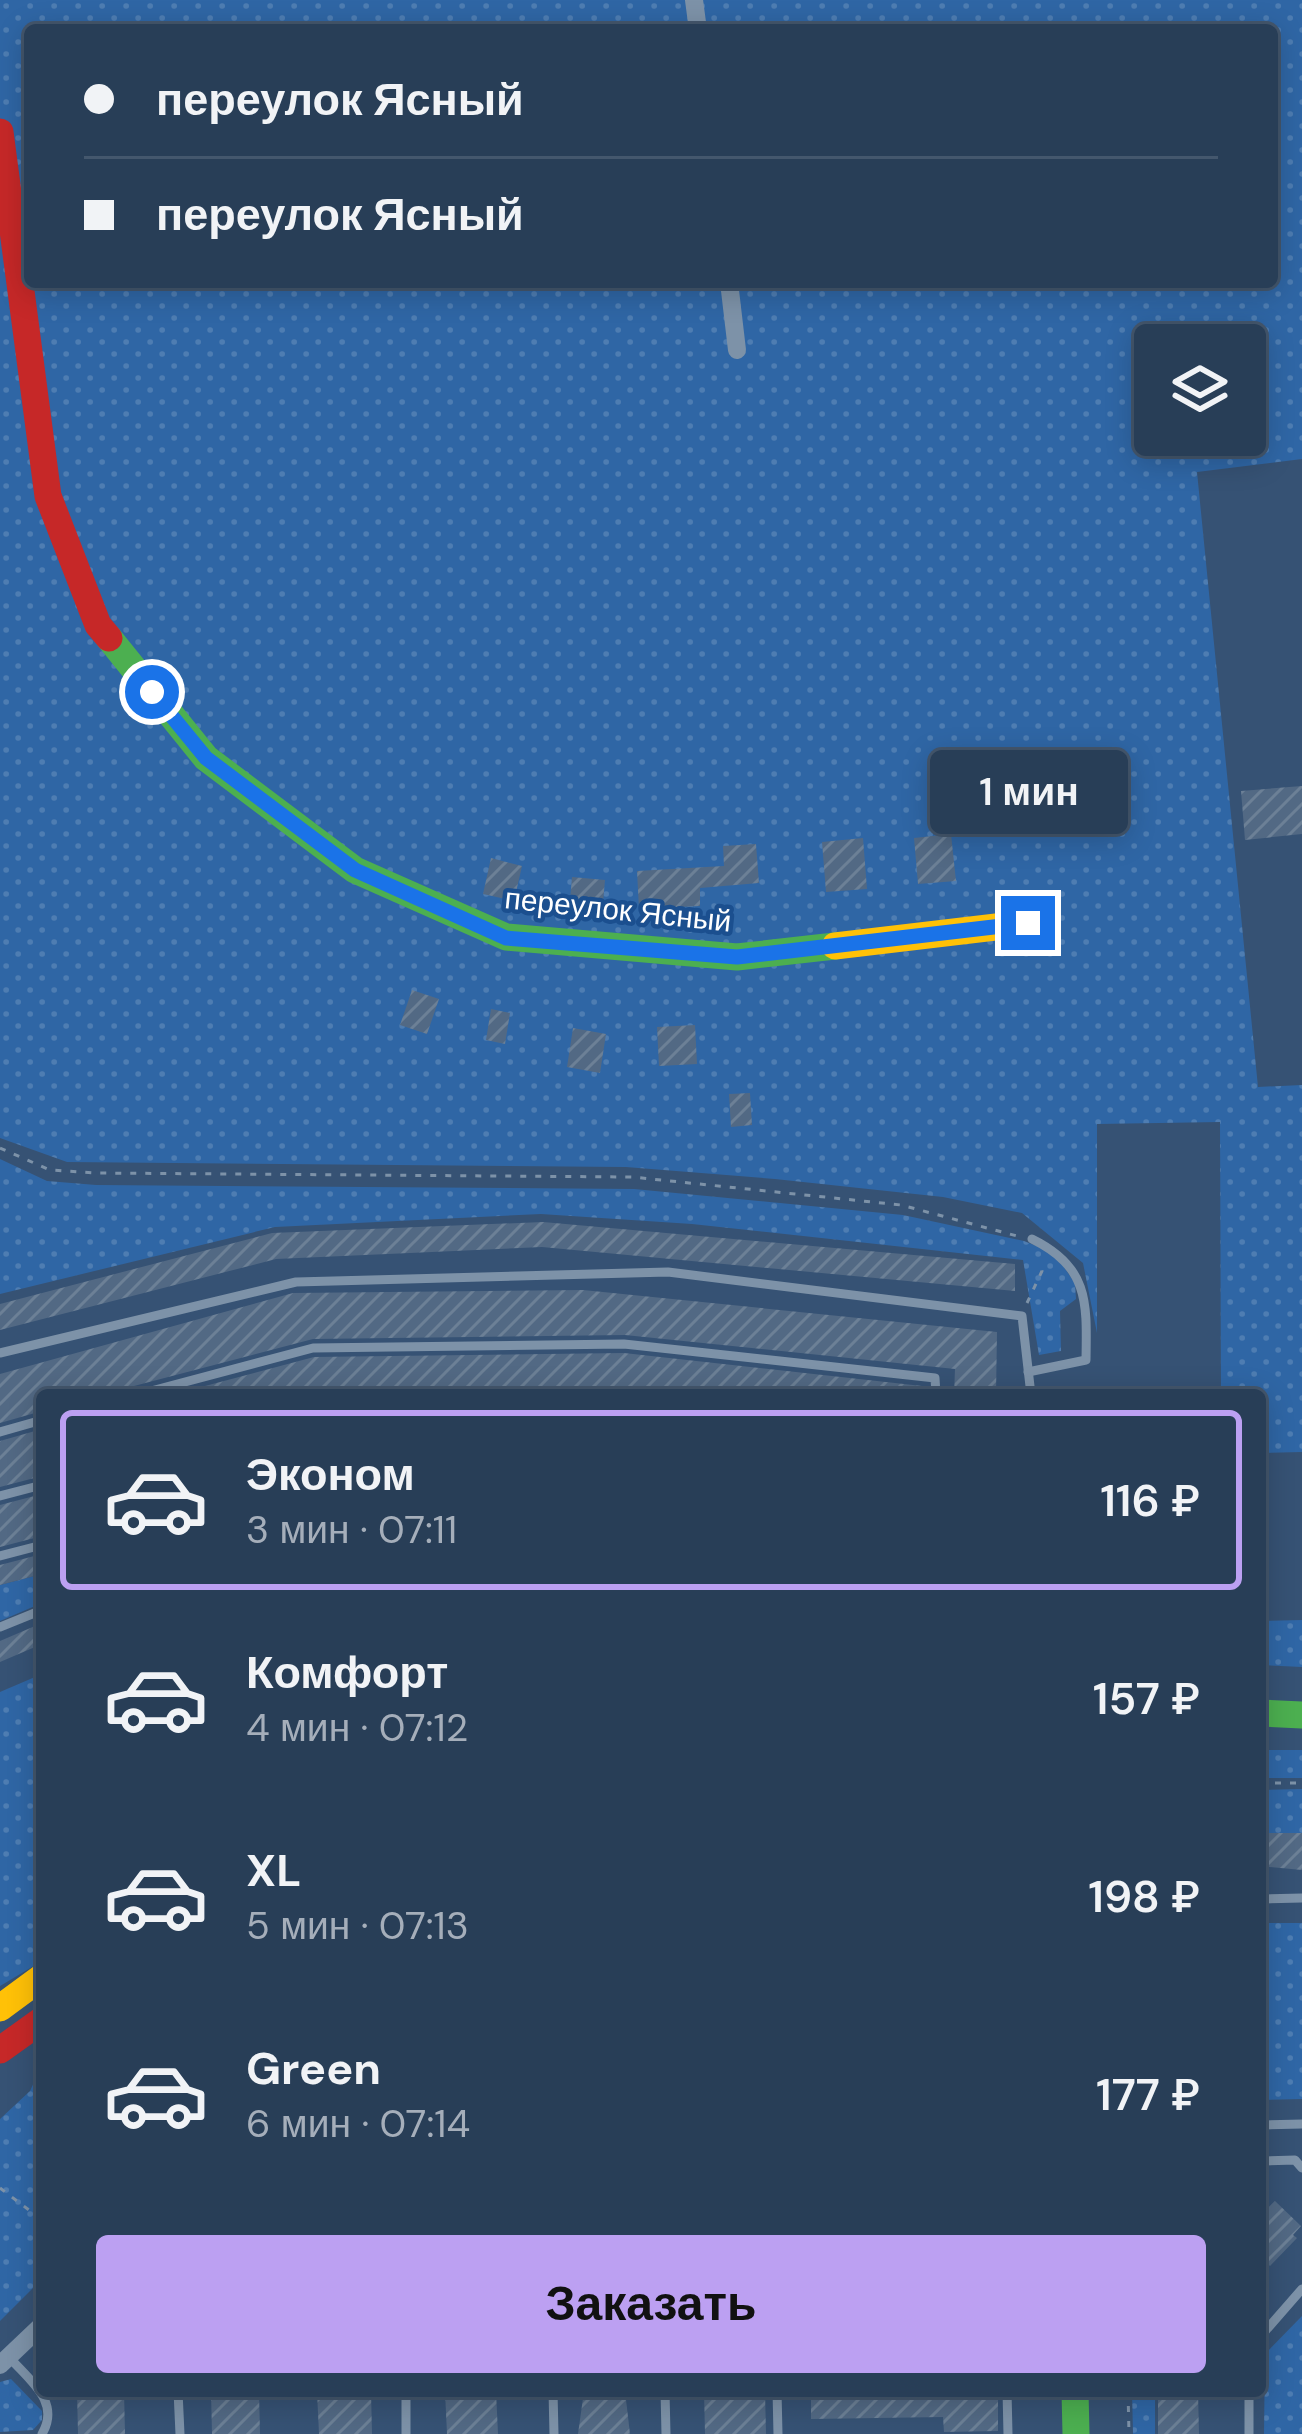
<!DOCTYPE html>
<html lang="ru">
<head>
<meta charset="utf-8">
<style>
	body { margin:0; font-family:"DM Sans",sans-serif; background:#30455d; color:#f1f3f6; height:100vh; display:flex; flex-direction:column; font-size:45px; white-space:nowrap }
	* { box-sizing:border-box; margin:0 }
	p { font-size:39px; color:#a5aeba }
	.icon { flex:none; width:66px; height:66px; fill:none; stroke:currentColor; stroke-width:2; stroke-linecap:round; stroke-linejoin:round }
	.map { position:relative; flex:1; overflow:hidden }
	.side { position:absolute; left:36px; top:1389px; width:1230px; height:1008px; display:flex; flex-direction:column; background:#283e57; border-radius:12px; box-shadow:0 6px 30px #0003,0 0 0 3px #44576d }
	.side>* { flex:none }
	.hud { position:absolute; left:24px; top:24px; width:1254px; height:264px; border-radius:12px; box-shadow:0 6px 30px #0003,0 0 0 3px #44576d; display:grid; align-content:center; height:264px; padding:0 60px; background:#283e57 }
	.controls { position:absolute; left:1134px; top:324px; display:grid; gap:24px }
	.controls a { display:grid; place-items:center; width:132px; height:132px; border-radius:12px; background:#283e57; box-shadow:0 6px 30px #0003,0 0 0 3px #44576d; font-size:60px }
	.end { position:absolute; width:54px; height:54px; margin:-27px; border:15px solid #1a73e8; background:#fff; box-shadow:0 0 0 6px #fff }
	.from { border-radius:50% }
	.bubble { position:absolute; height:84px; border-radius:12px; background:#283e57; box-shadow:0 6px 30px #0003,0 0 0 3px #44576d; font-size:39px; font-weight:600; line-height:84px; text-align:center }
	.hud b { display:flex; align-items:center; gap:42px; height:114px; font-size:45px }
	.hud b+b { border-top:3px solid #44576d }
	.hud i { width:30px; height:30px; background:#f1f3f6 }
	ul { padding:21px 0 0; list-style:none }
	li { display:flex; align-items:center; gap:36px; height:180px; margin:0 24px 18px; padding:0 36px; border:6px solid transparent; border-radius:12px }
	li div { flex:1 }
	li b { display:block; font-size:45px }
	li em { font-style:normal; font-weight:600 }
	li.selected { border-color:#bca0f2 }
	li>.icon { width:108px; height:108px; stroke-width:1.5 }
	.cta { display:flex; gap:24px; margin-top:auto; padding:24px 60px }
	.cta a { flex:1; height:138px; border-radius:12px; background:#bca0f2; color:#111; font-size:48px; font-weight:600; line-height:138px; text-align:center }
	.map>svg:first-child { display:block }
	.grass { fill:url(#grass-dots); fill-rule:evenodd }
	.building { fill:url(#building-hatch) }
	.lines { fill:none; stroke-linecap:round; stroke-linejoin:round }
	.path { stroke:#7d92a8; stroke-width:3; stroke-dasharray:6 9; stroke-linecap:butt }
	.lane { stroke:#7d92a8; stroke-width:9 }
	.street { stroke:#7d92a8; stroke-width:18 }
	.fast { stroke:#4caf50; stroke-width:27 }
	.slow { stroke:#ffc107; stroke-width:27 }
	.jam { stroke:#c62828; stroke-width:27 }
	.route { stroke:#1a73e8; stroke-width:15 }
	.labels { text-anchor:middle; stroke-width:9; stroke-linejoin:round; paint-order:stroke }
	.street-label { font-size:30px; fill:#fff; stroke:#1b4f8f }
</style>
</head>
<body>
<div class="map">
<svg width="1302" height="2434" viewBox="0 0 1302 2434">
	<defs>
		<pattern id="grass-dots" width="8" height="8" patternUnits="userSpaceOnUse" patternTransform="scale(3)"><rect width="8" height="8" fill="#2f66a5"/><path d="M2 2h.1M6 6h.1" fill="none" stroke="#4e7db2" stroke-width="1.8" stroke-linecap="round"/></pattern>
		<pattern id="building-hatch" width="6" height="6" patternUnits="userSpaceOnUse" patternTransform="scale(3)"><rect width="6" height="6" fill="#526984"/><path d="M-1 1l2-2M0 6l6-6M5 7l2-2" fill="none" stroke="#6c8096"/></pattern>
	</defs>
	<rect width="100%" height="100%" fill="#365274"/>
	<g class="grass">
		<path d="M0,0h1302v459l-105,13 61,615 44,-2v367l-42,1v-58h-39l-1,-273 -123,2v209l-14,-70 -61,-50 -79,-16 -168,-18 -149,-12 -559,-5 -67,-24zM30,30h1242v252h-1242zM1155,345h90v90h-90z"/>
		<path d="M0,1159l47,22 49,4 538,4 269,26 121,26 30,12 21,30 1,16 -16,12 1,40 -22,4 -16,-95 -331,-36 -151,-10 -266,13 -275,67z"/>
		<path d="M42,1574v29l-42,18v-36z"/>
		<path d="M1302,1620v47l-42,-2v-44z"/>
		<path d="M42,1674v287l-42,25v-294z"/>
		<rect x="1260" y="1750" width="42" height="28"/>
		<path d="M1302,1789v44l-42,7v-50z"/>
		<path d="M1260,1923h42v176l-42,1z"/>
		<path d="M42,2065v214l-42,42v-202l30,-28z"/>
		<path d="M1302,2316v118h-38l1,-80z"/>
		<path d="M11,2379l31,32v9l-9,10 -33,2v-50z"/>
		<path d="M1132,2391h23v43h-22z"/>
	</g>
	<g class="building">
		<path d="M1302,786v48l-57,6 -4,-49z"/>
		<path d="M951,834l5,47 -38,3 -4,-46z"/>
		<path d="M863,838l4,51 -41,3 -4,-50z"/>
		<path d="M756,844l3,39 -59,5v18l-61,3 -2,-38 87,-5 -1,-20z"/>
		<path d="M491,858l31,8 -8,35 -31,-7z"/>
		<path d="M572,877l33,3 -3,34 -33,-2z"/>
		<path d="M412,990l27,9 -12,35 -27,-9z"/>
		<path d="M491,1009l19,4 -5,31 -19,-4z"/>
		<path d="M695,1025l2,39 -38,2 -2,-39z"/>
		<path d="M573,1028l33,6 -6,39 -33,-6z"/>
		<path d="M750,1093l2,32 -21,2 -2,-33z"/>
		<path d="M543,1222l472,42v27l-473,-44 -266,12 -276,71v-26l272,-71z"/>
		<path d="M583,1290l414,42 -1,63h-42l1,-26 -330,-34 -312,4 -179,47 -7,9h-85v16l-42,12v-49l293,-81z"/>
		<path d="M624,1353l298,33 -1,9h-750l143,-38z"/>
		<path d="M42,1429v47l-42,11v-46z"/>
		<path d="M42,1494v42l-42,11v-42z"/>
		<path d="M42,1554v20l-42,11v-20z"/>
		<path d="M42,1623v21l-42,18v-21z"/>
		<path d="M1266,1833h36v37l-42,-4v-26h6z"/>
		<path d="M1275,2201l26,25 -8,9 4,3 -27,28 -10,-10v-54l7,7z"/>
		<path d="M77,2391h47l1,43h-47z"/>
		<path d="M211,2391h48l1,43h-48z"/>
		<path d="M317,2391h54l1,43h-53z"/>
		<path d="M445,2391h51l2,43h-51z"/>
		<path d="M584,2391h41l5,43h-52z"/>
		<path d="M704,2391h61l1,43h-61z"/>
		<path d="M811,2391h187v40l-54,1 -1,-15 -132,2z"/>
		<path d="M1158,2391h40l1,43h-41z"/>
	</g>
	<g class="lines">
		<g class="path">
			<path d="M0,1148l50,22 45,3 537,4 269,28 116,31"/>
			<path d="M1027,1303l15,-32 -2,-8"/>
			<path d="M1260,1783h42"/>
			<path d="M0,2188l42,32"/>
			<path d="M1128,2391l1,43"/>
		</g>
		<g class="lane">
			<path d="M0,1353l296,-71 372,-10 354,44 9,79"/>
			<path d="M1028,1372l58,-12c1,-58 3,-93 -54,-121"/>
			<path d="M136,1395l177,-47 311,-4 311,34 1,17"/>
			<path d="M0,1432l42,-12"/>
			<path d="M0,1496l42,-11"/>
			<path d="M0,1556l42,-11"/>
			<path d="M0,1627l42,-17"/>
			<path d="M1260,1899l42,-1"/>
			<path d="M1260,2125l42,-1"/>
			<path d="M1260,2161l35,-1 7,8"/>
			<path d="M1260,2337l42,-48"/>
			<path d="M9,2357c21,24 52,45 33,77"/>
			<path d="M178,2391l2,43"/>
			<path d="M553,2391l1,43"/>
			<path d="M665,2391l1,43"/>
			<path d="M777,2391l1,43"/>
			<path d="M1007,2391l1,43"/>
			<path d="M406,2434v-43"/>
			<path d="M1249,2434v-43"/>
		</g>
		<g class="street">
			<path d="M694,0l4,30"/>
			<path d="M729,282l8,68"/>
			<path d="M0,2365l42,-40"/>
		</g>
		<g class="fast">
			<path d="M109,638l97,120 149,112 151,67 231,20 98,-11"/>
			<path d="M1260,1713l42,2"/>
			<path d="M1075,2391l1,43"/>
		</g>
		<g class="slow">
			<path d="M835,946l194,-23"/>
			<path d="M0,2008l42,-31"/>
		</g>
		<g class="jam">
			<path d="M0,132l48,364 50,129 11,13"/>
			<path d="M0,2050l42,-30"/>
		</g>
	</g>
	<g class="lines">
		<path class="route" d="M152,692l54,66 149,112 151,68 231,19 291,-34"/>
	</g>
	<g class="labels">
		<g class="street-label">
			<text transform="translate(618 910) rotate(6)" y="10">переулок Ясный</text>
		</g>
	</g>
</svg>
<div class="controls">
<a><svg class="icon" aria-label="layers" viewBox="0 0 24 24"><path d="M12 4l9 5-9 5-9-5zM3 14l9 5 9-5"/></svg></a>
</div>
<i class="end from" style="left:152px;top:692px"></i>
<i class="end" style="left:1028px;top:923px"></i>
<div class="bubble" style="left:930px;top:750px;width:198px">1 мин</div>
<div class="hud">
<b><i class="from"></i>переулок Ясный</b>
<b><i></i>переулок Ясный</b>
</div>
<section class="side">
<ul>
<li class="selected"><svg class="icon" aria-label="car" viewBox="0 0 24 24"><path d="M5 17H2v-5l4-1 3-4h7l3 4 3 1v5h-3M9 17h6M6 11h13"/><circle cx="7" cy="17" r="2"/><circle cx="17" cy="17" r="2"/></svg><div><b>Эконом</b><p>3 мин · 07:11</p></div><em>116 ₽</em></li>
<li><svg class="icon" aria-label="car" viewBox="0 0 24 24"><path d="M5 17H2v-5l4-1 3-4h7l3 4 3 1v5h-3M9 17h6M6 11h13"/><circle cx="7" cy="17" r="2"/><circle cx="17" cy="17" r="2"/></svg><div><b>Комфорт</b><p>4 мин · 07:12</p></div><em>157 ₽</em></li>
<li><svg class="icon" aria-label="car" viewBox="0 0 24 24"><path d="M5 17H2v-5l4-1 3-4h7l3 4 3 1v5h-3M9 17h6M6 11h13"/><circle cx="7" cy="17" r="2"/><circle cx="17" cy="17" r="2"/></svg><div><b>XL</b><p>5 мин · 07:13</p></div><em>198 ₽</em></li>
<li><svg class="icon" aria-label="car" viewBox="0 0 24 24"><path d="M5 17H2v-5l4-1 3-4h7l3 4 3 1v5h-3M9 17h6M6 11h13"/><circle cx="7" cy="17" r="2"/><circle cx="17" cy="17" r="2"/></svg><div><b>Green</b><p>6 мин · 07:14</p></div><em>177 ₽</em></li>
</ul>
<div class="cta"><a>Заказать</a></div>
</section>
</div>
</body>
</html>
